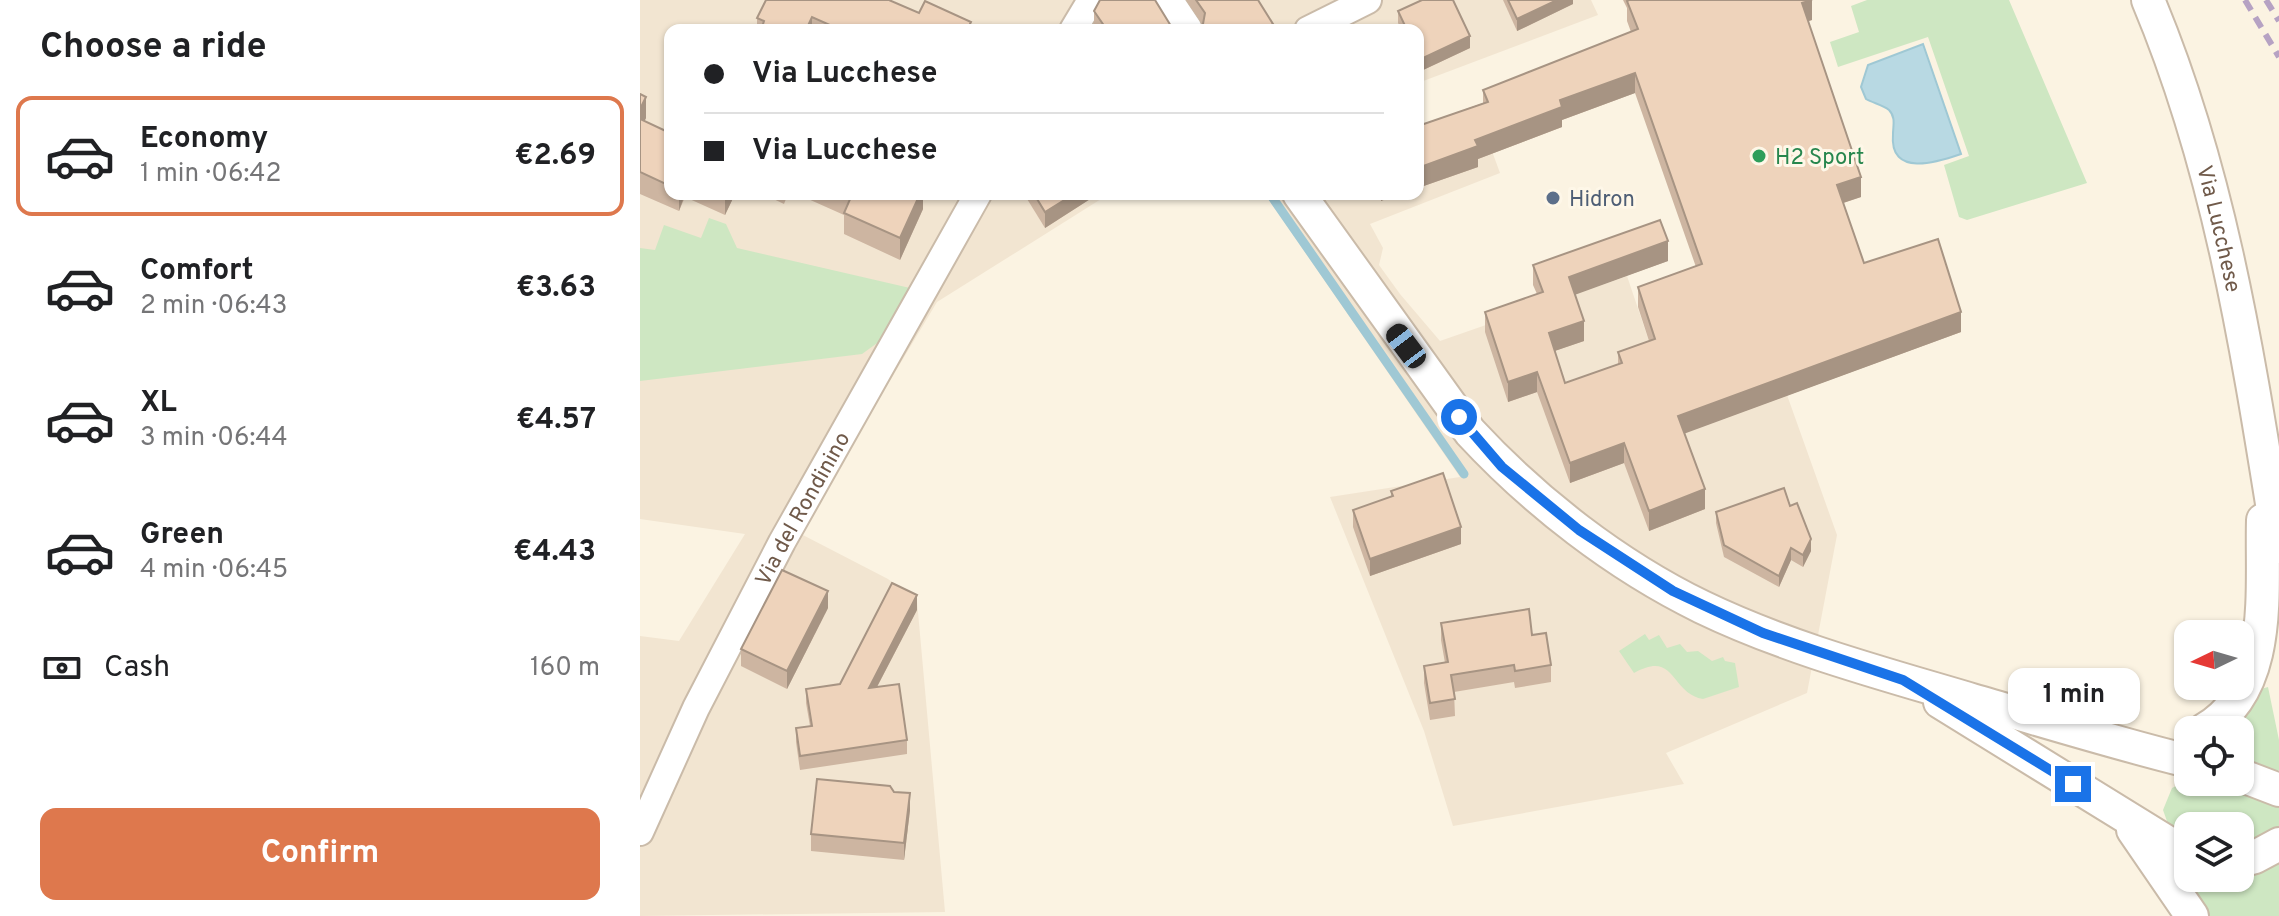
<!DOCTYPE html>
<html lang="en">
<head>
<meta charset="utf-8">
<style>
	body { margin:0; font-family:Overpass,sans-serif; background:#f6f6f6; color:#202124; height:100vh; display:flex; flex-direction:column; font-size:30px; white-space:nowrap }
	* { box-sizing:border-box; margin:0 }
	p { font-size:26px; color:#757577 }
	.icon { flex:none; width:44px; height:44px; fill:none; stroke:currentColor; stroke-width:2; stroke-linecap:round; stroke-linejoin:round }
	.map { position:relative; flex:1; overflow:hidden }
	.side { display:flex; flex-direction:column; background:#fff; width:640px }
	.side>* { flex:none }
	.hud { position:absolute; left:24px; top:24px; width:760px; height:176px; border-radius:16px; box-shadow:0 2px 6px #0004; display:grid; align-content:center; height:176px; padding:0 40px; background:#fff }
	.needle { width:52px; rotate:265deg }
	.buttons { position:absolute; left:1534px; top:620px; display:grid; gap:16px }
	.buttons a { display:grid; place-items:center; width:80px; height:80px; border-radius:16px; background:#fff; box-shadow:0 2px 6px #0004; font-size:40px }
	.end { position:absolute; width:36px; height:36px; margin:-18px; border:10px solid #1a73e8; background:#fff; box-shadow:0 0 0 4px #fff }
	.from { border-radius:50% }
	.bubble { position:absolute; height:56px; border-radius:16px; background:#fff; box-shadow:0 2px 6px #0004; font-size:26px; font-weight:700; line-height:56px; text-align:center }
	.car { position:absolute; width:24px; height:48px; margin:-24px -12px; border-radius:10px; box-shadow:0 0 6px 2px #0007; background:linear-gradient(#222 24%,#8ab4d8 0 40%,#222 0 76%,#8ab4d8 0 86%,#222 0) }
	.hud b { display:flex; align-items:center; gap:28px; height:76px; font-size:30px }
	.hud b+b { border-top:2px solid #e0e0e0 }
	.hud i { width:20px; height:20px; background:#202124 }
	ul { padding:0; list-style:none }
	li { display:flex; align-items:center; gap:24px; height:120px; margin:0 16px 12px; padding:0 24px; border:4px solid transparent; border-radius:16px }
	li div { flex:1 }
	li b { display:block; font-size:30px }
	li em { font-style:normal; font-weight:700 }
	li.selected { border-color:#de784d }
	li>.icon { width:72px; height:72px; stroke-width:1.5 }
	h2 { padding:0 40px; font-size:36px; line-height:96px }
	.pay { display:flex; align-items:center; gap:20px; height:88px; padding:0 40px; font-size:30px }
	.pay p { margin-inline-start:auto }
	.action { display:flex; gap:16px; margin-top:auto; padding:16px 40px }
	.action a { flex:1; height:92px; border-radius:16px; background:#de784d; color:#fff; font-size:32px; font-weight:700; line-height:92px; text-align:center }
	main { display:flex; flex:1; min-height:0 }
	.map>svg:first-child { display:block }
	.residential { fill:#f2e5d1 }
	.green { fill:#cee7c2 }
	.water { fill:#b8d9e3; stroke:#9fc8d4; stroke-width:2 }
	.lines { fill:none; stroke-linecap:round; stroke-linejoin:round }
	.stream { stroke:#9fc8d4; stroke-width:9 }
	.minor-casing { stroke:#cabba9; stroke-width:30 }
	.tertiary-casing { stroke:#cabba9; stroke-width:36 }
	.minor { stroke:#fff; stroke-width:26 }
	.tertiary { stroke:#fff; stroke-width:32 }
	.rail { stroke:#b6a2c3; stroke-width:6; stroke-dasharray:12 8; stroke-linecap:butt }
	.wall { fill:#cdb5a1 }
	.shaded-wall { fill:#a79483 }
	.building { fill:#eed3bb; stroke:#a79483; stroke-width:2 }
	.route { stroke:#1a73e8; stroke-width:10 }
	.leisure-dot { fill:#2e9e5b; stroke:#fef7e8; stroke-width:3 }
	.service-dot { fill:#5c6f8a; stroke:#fef7e8; stroke-width:3 }
	.labels { text-anchor:middle; stroke-width:6; stroke-linejoin:round; paint-order:stroke }
	.leisure-label { font-size:22px; fill:#27864d; stroke:#fef7e8; text-anchor:start }
	.service-label { font-size:22px; fill:#4e5e75; stroke:#fef7e8; text-anchor:start }
	.street-label { font-size:22px; fill:#705a4a; stroke:#fef7e8 }
</style>
</head>
<body>
<main>
<section class="side">
<h2>Choose a ride</h2>
<ul>
<li class="selected"><svg class="icon" aria-label="car" viewBox="0 0 24 24"><path d="M5 17H2v-5l4-1 3-4h7l3 4 3 1v5h-3M9 17h6M6 11h13"/><circle cx="7" cy="17" r="2"/><circle cx="17" cy="17" r="2"/></svg><div><b>Economy</b><p>1 min · 06:42</p></div><em>€2.69</em></li>
<li><svg class="icon" aria-label="car" viewBox="0 0 24 24"><path d="M5 17H2v-5l4-1 3-4h7l3 4 3 1v5h-3M9 17h6M6 11h13"/><circle cx="7" cy="17" r="2"/><circle cx="17" cy="17" r="2"/></svg><div><b>Comfort</b><p>2 min · 06:43</p></div><em>€3.63</em></li>
<li><svg class="icon" aria-label="car" viewBox="0 0 24 24"><path d="M5 17H2v-5l4-1 3-4h7l3 4 3 1v5h-3M9 17h6M6 11h13"/><circle cx="7" cy="17" r="2"/><circle cx="17" cy="17" r="2"/></svg><div><b>XL</b><p>3 min · 06:44</p></div><em>€4.57</em></li>
<li><svg class="icon" aria-label="car" viewBox="0 0 24 24"><path d="M5 17H2v-5l4-1 3-4h7l3 4 3 1v5h-3M9 17h6M6 11h13"/><circle cx="7" cy="17" r="2"/><circle cx="17" cy="17" r="2"/></svg><div><b>Green</b><p>4 min · 06:45</p></div><em>€4.43</em></li>
</ul>
<div class="pay"><svg class="icon" aria-label="cash" viewBox="0 0 24 24"><path d="M3 7h18v10H3z"/><circle cx="12" cy="12" r="2"/></svg>Cash<p>160 m</p></div>
<div class="action"><a>Confirm</a></div>
</section>
<div class="map">
<svg width="1639" height="916" viewBox="0 0 1639 916">
	<rect width="100%" height="100%" fill="#fbf3e2"/>
	<g class="residential">
		<path d="M0,0h951l7,15 -180,68v-53h-748v164h439l-172,108 -138,231 89,46 29,22 28,311 -305,4v-280l39,5 66,-107 -105,-15z"/>
		<path d="M838,113l22,60 -130,51 13,24 -4,17 21,29 40,47 187,-65 28,83 132,36 50,140 -30,158 -141,60 18,31 -231,42 -29,-95 -94,-234 130,-20 -195,-283h153v-64z"/>
	</g>
	<g class="green">
		<path d="M1227,0h142l78,183 -120,37 -8,-3 -15,-52 25,-9 -41,-119 -90,30 -8,-25 29,-10 -8,-26z"/>
		<path d="M69,218l17,6 11,24 173,40 -30,53 -18,13 -222,27v-133l15,2 9,-25 37,13z"/>
		<path d="M1005,634l4,6 10,-5 8,13 13,-4 7,8 11,-1 14,10 11,-4 2,4 10,2 4,24 -36,12c-33,-6 -27,-50 -69,-26l-15,-22z"/>
		<path d="M1628,687l11,53v30l-4,4 -35,-12v-32h-13l34,-41z"/>
		<path d="M1548,780l68,11 23,14v25l-39,20v-24h-52v16l-20,-18 -5,-14 9,-22z"/>
		<path d="M1639,862v54h-73l-30,-45 3,-4 9,3v8h52v-4z"/>
	</g>
	<path class="water" d="M1283,44l38,110c-23,8 -72,24 -68,-20 0,-8 3,-17 -4,-24 -6,-5 -16,-7 -23,-11l-5,-12 7,-22z"/>
	<g class="lines">
		<path class="stream" d="M630,194l194,280"/>
		<g class="minor-casing">
			<g id="minor">
				<path d="M433,30l18,-30"/>
				<path d="M668,30l60,-30"/>
				<path id="s1" d="M0,832l56,-124 86,-166 196,-348"/>
			</g>
		</g>
		<g class="tertiary-casing">
			<g id="tertiary">
				<path d="M526,0l20,30"/>
				<path id="s2" d="M1508,0c74,176 101,361 131,547"/>
				<path d="M659,194l171,238c65,70 146,133 232,175 85,41 179,66 270,93 72,21 143,43 216,61"/>
				<path d="M1300,702l248,153"/>
				<path d="M1564,730c71,-40 57,-141 59,-210"/>
				<path d="M1600,775l39,15"/>
				<path d="M1493,830l59,86"/>
				<path d="M1600,861l15,-4 24,-13"/>
			</g>
		</g>
		<use href="#minor" class="minor"/>
		<use href="#tertiary" class="tertiary"/>
		<g class="rail">
			<path d="M1605,0l34,57"/>
			<path d="M1626,0l13,21"/>
		</g>
	</g>
	<g class="wall">
		<path d="M546,0h72l15,30 -71,-6z"/>
		<path d="M863,0h70v4l-56,27z"/>
		<path d="M983,0h189v20l-4,1 53,176 -18,6 21,60 97,69 -277,101 21,76 -56,22 -25,-68 -54,20 -33,-91 -29,10 -23,-70v-20l52,-18 -4,-9v-20l135,-4 -93,33 9,47 -30,10 11,32 53,-19v-12l31,-11 -11,-34v-20l58,-20 -61,-174 -73,27v7l-84,32v8l-60,21v-62l65,-23v-13l148,-58 -4,-11v-13z"/>
		<path d="M454,11l77,15 9,4h-83l-3,-4z"/>
		<path d="M758,11l72,37 -49,23 -3,-5v-36h-16l-4,-7z"/>
		<path d="M279,13l52,17h-214v-12z"/>
		<path d="M0,94l6,24 -2,3 26,12v61h65l-10,21 -40,-18 -6,14 -39,-17z"/>
		<path d="M123,194h25l-4,10z"/>
		<path d="M157,194h126v15l-23,51 -56,-26v-19z"/>
		<path d="M384,194h74l-53,34z"/>
		<path d="M751,491l70,53 -91,32 -17,-49v-17l38,-13z"/>
		<path d="M1150,506l21,45 -8,16 -12,-7 -12,27 -55,-30 -8,-34v-11z"/>
		<path d="M188,608l-41,81 -46,-23v-17z"/>
		<path d="M277,610l-40,77 30,53v14l-107,16 -4,-28v-14l14,-2 -4,-23v-14l34,-5z"/>
		<path d="M801,623l91,12 19,30v17l-36,6 -1,-6 -60,10 1,24 -25,4 -6,-37v-17l21,-3 -4,-23z"/>
		<path d="M254,792l16,18 -6,50 -93,-9v-17z"/>
	</g>
	<g class="shaded-wall">
		<path d="M917,0h16v4l-56,27v-12z"/>
		<path d="M1172,0v20l-10,3v-20z"/>
		<path d="M172,17v13h-6z"/>
		<path d="M633,24v6h-11z"/>
		<path d="M830,36v12l-49,23v-12z"/>
		<path d="M995,73v20l-73,27v7l-84,32v8l-60,21v-20l142,-68z"/>
		<path d="M6,97v21l-6,13v-22z"/>
		<path d="M1221,177v20l-24,8v-20z"/>
		<path d="M39,194h6l-6,17z"/>
		<path d="M85,194h10l-10,21z"/>
		<path d="M280,194h3v15l-23,51v-22z"/>
		<path d="M434,194h24l-53,34v-16z"/>
		<path d="M741,194h19l-19,7z"/>
		<path d="M1028,241v20l-99,36v-20z"/>
		<path d="M1321,312v20l-283,104v-20z"/>
		<path d="M944,321v20l-35,12v-20z"/>
		<path d="M897,372v20l-29,10v-20z"/>
		<path d="M984,443v20l-54,20v-20z"/>
		<path d="M1065,489v20l-56,22v-20z"/>
		<path d="M821,527v17l-91,32v-17z"/>
		<path d="M1171,539v12l-8,16v-12z"/>
		<path d="M1151,548v12l-12,27v-11z"/>
		<path d="M188,591v17l-41,81v-18z"/>
		<path d="M277,595v15l-48,92v-14z"/>
		<path d="M270,793v17l-6,50v-17z"/>
	</g>
	<g class="building">
		<path d="M126,0h123l30,13 6,-12 46,21 -4,8h-126l-29,-13 -6,13h-45l3,-9 -7,-3z"/>
		<path d="M460,0h55l16,26 9,4h-73l-13,-19z"/>
		<path d="M556,0h62l15,24 -11,6h-69l10,-6 2,-11z"/>
		<path d="M782,0h31l17,36 -49,23 -3,-5v-24h-11l-9,-19z"/>
		<path d="M868,0h49l-40,19z"/>
		<path d="M989,0h183l-10,3 59,174 -24,8 27,78 74,-24 23,73 -283,104 27,73 -56,22 -25,-68 -54,20 -33,-91 -29,10 -23,-70 58,-20 -10,-27 127,-45 8,21 -99,36 15,44 -35,12 16,50 57,-20 -4,-11 37,-13 -17,-52 64,-23 -67,-191 -75,27 2,7 -87,33 3,6 -60,22v-42l70,-24 -5,-12 155,-61 -11,-28z"/>
		<path d="M0,94l6,3 -6,12z"/>
		<path d="M0,119l30,14v53l-30,-14z"/>
		<path d="M205,194h75l-20,44 -56,-25 7,-16z"/>
		<path d="M394,194h40l-29,18z"/>
		<path d="M803,473l18,54 -91,32 -17,-49 40,-14 -2,-5z"/>
		<path d="M1144,488l6,18 7,-3 14,36 -8,16 -12,-7 -12,28 -55,-31 -8,-33z"/>
		<path d="M142,570l46,21 -41,80 -46,-22z"/>
		<path d="M252,583l25,12 -48,93 30,-4 8,56 -107,16 -4,-28 16,-2 -6,-37 34,-5z"/>
		<path d="M889,609l3,26 14,-2 5,32 -36,6 -1,-6 -63,10 4,24 -25,4 -6,-37 24,-4 -7,-39z"/>
		<path d="M177,779l73,7 4,6 16,1 -6,50 -93,-9z"/>
	</g>
	<g class="lines">
		<path class="route" d="M819,417l43,50 77,63 94,61 90,42 140,47 170,104"/>
	</g>
	<circle class="leisure-dot" cx="1119" cy="156" r="8"/>
	<circle class="service-dot" cx="913" cy="198" r="8"/>
	<g class="labels">
		<g class="leisure-label">
			<text x="1135" y="164">H2 Sport</text>
		</g>
		<g class="service-label">
			<text x="929" y="206">Hidron</text>
		</g>
		<g class="street-label">
			<text dy="8" stroke="none"><textPath href="#s2" startOffset="240">Via Lucchese</textPath></text>
			<text dy="8" stroke="none"><textPath href="#s1" startOffset="362">Via del Rondinino</textPath></text>
		</g>
	</g>
</svg>
<div class="buttons">
<a><svg class="needle" viewBox="-14 -14 28 28"><path d="M0-13l5 13h-10z" fill="#e53935"/><path d="M0 13l5-13h-10z" fill="#757577"/></svg></a>
<a><svg class="icon" aria-label="locate" viewBox="0 0 24 24"><circle cx="12" cy="12" r="6"/><path d="M12 2v4M12 18v4M2 12h4M18 12h4"/></svg></a>
<a><svg class="icon" aria-label="layers" viewBox="0 0 24 24"><path d="M12 4l9 5-9 5-9-5zM3 14l9 5 9-5"/></svg></a>
</div>
<i class="end from" style="left:819px;top:417px"></i>
<i class="end" style="left:1433px;top:784px"></i>
<div class="bubble" style="left:1368px;top:668px;width:132px">1 min</div>
<i class="car" style="left:766px;top:346px;rotate:323deg"></i>
<div class="hud">
<b><i class="from"></i>Via Lucchese</b>
<b><i></i>Via Lucchese</b>
</div>
</div>
</main>
</body>
</html>
